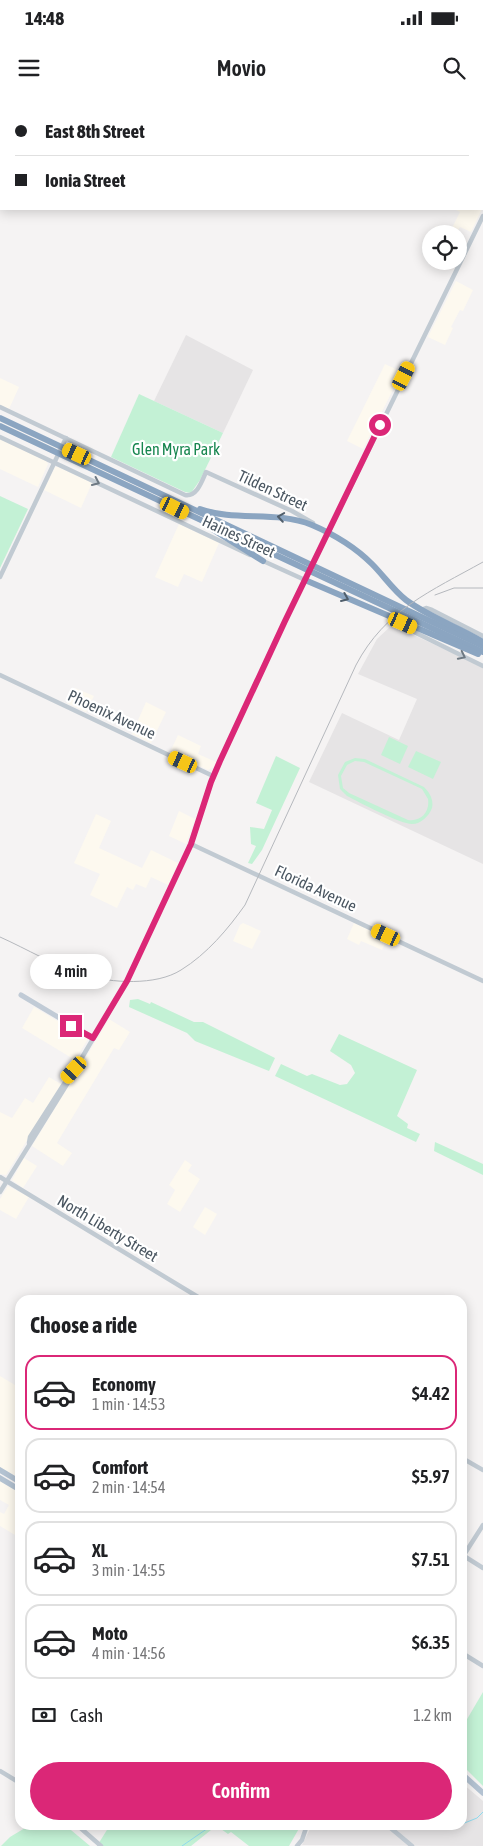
<!DOCTYPE html>
<html lang="en">
<head>
<meta charset="utf-8">
<style>
	body { margin:0; font-family:"Asap Condensed",sans-serif; background:#f6f6f6; color:#202124; height:100vh; display:flex; flex-direction:column; font-size:19px; white-space:nowrap }
	* { box-sizing:border-box; margin:0 }
	p { font-size:16px; color:#757577 }
	.icon { flex:none; width:28px; height:28px; fill:none; stroke:currentColor; stroke-width:2; stroke-linecap:round; stroke-linejoin:round }
	.map { position:relative; flex:1; overflow:hidden }
	.drawer { position:absolute; left:15px; top:1195px; width:452px; height:535px; display:flex; flex-direction:column; background:#fff; border-radius:15px; box-shadow:0 2px 12px #0003 }
	.drawer>* { flex:none }
	.guide { position:absolute; left:0px; top:0px; width:484px; height:110px; box-shadow:0 2px 12px #0003; display:grid; align-content:center; height:110px; padding:0 15px; background:#fff }
	.tools { position:absolute; left:422px; top:125px; display:grid; gap:10px }
	.tools a { display:grid; place-items:center; width:45px; height:45px; border-radius:50%; background:#fff; box-shadow:0 2px 12px #0003; font-size:25px }
	.end { position:absolute; width:22px; height:22px; margin:-11px; border:6px solid #db2777; background:#fff; box-shadow:0 0 0 2px #fff }
	.from { border-radius:50% }
	.bubble { position:absolute; height:35px; border-radius:18px; background:#fff; box-shadow:0 2px 12px #0003; font-size:16px; font-weight:600; line-height:35px; text-align:center }
	.car { position:absolute; width:15px; height:30px; margin:-15px -8px; border-radius:6px; box-shadow:0 0 4px 1px #0007; background:linear-gradient(#f5c518 24%,#345 0 40%,#f5c518 0 76%,#345 0 86%,#f5c518 0) }
	.guide b { display:flex; align-items:center; gap:18px; height:48px; font-size:19px }
	.guide b+b { border-top:1px solid #e0e0e0 }
	.guide i { width:12px; height:12px; background:#202124 }
	ul { padding:0; list-style:none }
	li { display:flex; align-items:center; gap:15px; height:75px; margin:0 10px 8px; padding:0 5px; border:2px solid #e0e0e0; border-radius:15px }
	li div { flex:1 }
	li b { display:block; font-size:19px }
	li em { font-style:normal; font-weight:600 }
	li.selected { border-color:#db2777 }
	li>.icon { width:45px; height:45px; stroke-width:1.5 }
	h2 { padding:0 15px; font-size:22px; line-height:60px }
	.pay { display:flex; align-items:center; gap:12px; height:55px; padding:0 15px; font-size:19px }
	.pay p { margin-inline-start:auto }
	.primary-button { display:flex; gap:10px; margin-top:auto; padding:10px 15px }
	.primary-button a { flex:1; height:58px; border-radius:30px; background:#db2777; color:#fff; font-size:20px; font-weight:600; line-height:58px; text-align:center }
	.status { display:flex; justify-content:space-between; align-items:center; height:35px; padding:0 25px; background:#fff; direction:ltr }
	.status svg { height:14px; fill:currentColor }
	header { display:flex; justify-content:space-between; align-items:center; height:65px; padding:0 15px; background:#fff; font-size:22px; font-weight:600 }
	.map>svg:first-child { display:block }
	.commercial { fill:#fdf9ef }
	.education { fill:#e6e4e5 }
	.green { fill:#c3f1d5; fill-rule:evenodd }
	.lines { fill:none; stroke-linecap:round; stroke-linejoin:round }
	.stream { stroke:#90daee; stroke-width:1 }
	.tertiary { stroke:#c1cad2; stroke-width:4.5 }
	.secondary { stroke:#c1cbd6; stroke-width:5 }
	.primary { stroke:#b3c2d1; stroke-width:5.5 }
	.motorway { stroke:#8ba5c1; stroke-width:6 }
	.rail { stroke:#b5b8bd; stroke-width:1 }
	.oneway { stroke:#6e7983 }
	.oneway2 { stroke:#505e6b }
	.route { stroke:#db2777; stroke-width:6 }
	.labels { text-anchor:middle; stroke-width:4.5; stroke-linejoin:round; paint-order:stroke }
	.park-label { font-size:16px; fill:#17864f; stroke:#fff }
	.street-label { font-size:16px; fill:#4a5661; stroke:#fff }
</style>
</head>
<body>
<div class="status"><b>14:48</b><svg viewBox="0 0 49 12"><path d="M0 12V9h3v3zM5 12V6h3v6zM10 12V3h3v9zM15 12V0h3v12zM26 1h20v11H26zM47 4h2v5h-2z"/></svg></div>
<header><svg class="icon" aria-label="menu" viewBox="0 0 24 24"><path d="M4 6h16M4 12h16M4 18h16"/></svg>Movio<svg class="icon" aria-label="search" viewBox="0 0 24 24"><circle cx="10" cy="10" r="6"/><path d="M15 15l6 6"/></svg></header>
<div class="map">
<svg width="483" height="1746" viewBox="0 0 483 1746">
	<rect width="100%" height="100%" fill="#f5f3f3"/>
	<g class="commercial">
		<path d="M454,109h28l-11,23 -11,-5 -4,7h-24l4,-8 14,6 10,-20z"/>
		<path d="M456,181l17,9 -10,21 -3,-1 -9,17 2,1 -8,17 -17,-8z"/>
		<path d="M385,264l17,8 -39,77 -16,-8z"/>
		<path d="M0,278l19,9 -10,22 -9,-4z"/>
		<path d="M0,339l46,22 2,3 -10,23 -38,-18z"/>
		<path d="M55,367h3l34,16 -11,25 -37,-18z"/>
		<path d="M179,424l40,19 -17,39 -18,-8 -6,13 -23,-10z"/>
		<path d="M75,588l19,8 -8,16 -19,-9z"/>
		<path d="M146,602l20,10 -15,31 -19,-9z"/>
		<path d="M178,635l23,11 -3,8 18,8 -2,5 -6,3 -38,-18z"/>
		<path d="M179,711l16,8 -9,25 -17,-8z"/>
		<path d="M96,714l15,7 -12,27 43,20 9,-18 27,13 -10,22 -17,-8 -5,11 -10,-4 -3,6 -6,-3 -10,21 -27,-13 10,-21 -26,-11z"/>
		<path d="M243,823l18,8 -9,18 -19,-8 7,-16z"/>
		<path d="M354,823l34,16 -6,11 -21,-9 -2,4 -12,-6z"/>
		<path d="M34,907l54,32 -13,21 -53,-32z"/>
		<path d="M109,919l21,13 -11,18 -5,-2 -57,95 15,10 -9,13 -31,-20z"/>
		<path d="M49,977l12,7 -55,91 -6,-1v-62l12,6 13,-20 8,5z"/>
		<path d="M24,1058l13,8 -14,22 -11,-8z"/>
		<path d="M185,1060l7,5 -4,6 12,8 -20,33 -13,-8 8,-14 -6,-5z"/>
		<path d="M8,1086l21,11 -13,22 -16,-9v-11z"/>
		<path d="M205,1107l12,7 -12,21 -12,-8z"/>
		<path d="M0,1276l20,12v91l-20,-12z"/>
		<path d="M0,1380l20,12v46l-20,-12v-14l4,2 5,-9 -9,-5z"/>
	</g>
	<g class="education">
		<path d="M186,235l67,35 -30,63 -69,-32z"/>
		<path d="M392,525l91,42v197l-174,-82 33,-69 57,27 18,-41 -59,-25 19,-35z"/>
		<path d="M463,1684l20,17v45l-181,-1 10,-20h150z"/>
	</g>
	<g class="green">
		<path d="M139,294l84,39 -23,47 -9,13 -6,-1 -74,-35z"/>
		<path d="M0,396l28,13 -28,59z"/>
		<path d="M389,637l19,9 -8,18 -19,-9z"/>
		<path d="M416,651l25,11 -8,17 -25,-12z"/>
		<path d="M276,656l24,12 -38,82 -10,14 -4,-1 8,-17 -5,-2 -1,-17 14,2 8,-19 -16,-7z"/>
		<path d="M355,658l10,1 59,28c5,5 10,12 8,21 -3,8 -11,16 -20,16 -12,0 -53,-22 -65,-28l-7,-7 -2,-14 7,-13zM355,661l9,1 58,27 6,10c2,13 -7,23 -20,21l-59,-27 -6,-5 -2,-12 6,-11z"/>
		<path d="M138,899l12,5 1,-2 43,20h9l72,36 -6,13 -74,-30 -8,-8 -58,-26 1,-7z"/>
		<path d="M339,934l78,36 -20,46 11,8 -1,4 13,6 -4,8 -141,-66 6,-12 26,12 5,-2 28,11 7,-1 8,-11 -4,-8 -21,-14z"/>
		<path d="M435,1042l48,22v11l-49,-24z"/>
		<path d="M483,1592v94l-20,-20v-40z"/>
		<path d="M30,1725h35l25,21h-89l9,-9z"/>
		<path d="M110,1725h191l-12,21h-40l-18,-14 -3,2 -7,-5 -10,1 -20,16h-94z"/>
	</g>
	<g class="lines">
		<g class="stream">
			<path d="M462,1724l15,-6 6,-6"/>
			<path d="M182,1746l29,-20 13,-1"/>
		</g>
		<g class="tertiary">
			<path d="M482,0l1,1"/>
			<path d="M0,307l185,88c12,2 17,-14 21,-23l86,39 21,12"/>
			<path d="M0,337l250,118"/>
			<path d="M261,460l44,20"/>
			<path d="M0,477l66,-139"/>
			<path d="M421,510l5,-2 6,2 51,26"/>
			<path d="M413,517l-6,7 3,6 73,36"/>
			<path d="M0,575l213,101"/>
			<path d="M191,744l292,137"/>
			<path d="M77,966l50,-85 64,-137 22,-68 72,-155 198,-405"/>
			<path d="M29,1043l1,-6 41,-64"/>
			<path d="M0,1077l203,123"/>
			<path d="M0,1092l69,-111 5,-11"/>
			<path d="M462,1358l21,12"/>
			<path d="M464,1456l19,12"/>
			<path d="M462,1458l21,-33"/>
			<path d="M462,1553l21,13"/>
			<path d="M0,1671l20,12"/>
			<path d="M77,1725l24,21"/>
			<path d="M387,1725l25,21"/>
			<path d="M297,1746l5,-6 5,-15"/>
		</g>
		<g class="secondary">
			<path d="M21,895l72,43"/>
			<path d="M74,970l3,-4"/>
		</g>
		<g class="primary">
			<path d="M0,1370l20,12"/>
			<path d="M0,1378l20,12"/>
			<path d="M462,1674l21,19"/>
		</g>
		<g class="motorway">
			<path d="M0,318l483,228"/>
			<path d="M0,326l483,226"/>
			<path d="M200,409c36,13 75,1 112,16 21,9 44,23 60,39 12,12 21,26 34,36 23,17 52,27 77,42"/>
			<path d="M212,429l51,32"/>
			<path d="M305,480l173,74"/>
		</g>
		<g class="rail">
			<path d="M435,495l19,-7h29"/>
			<path d="M0,837c27,12 55,29 84,38 27,8 72,11 97,-5 26,-16 47,-41 64,-65l111,-240c29,-55 75,-74 127,-103"/>
		</g>
	</g>
	<defs><path id="oneway-chevron" d="M-2-3.5L2.5 0L-2 3.5" fill="none" stroke-width="1.6" stroke-linecap="round" stroke-linejoin="round" transform="scale(1.25)"/></defs>
	<g class="oneway">
		<use href="#oneway-chevron" transform="translate(96 382) rotate(25)"/>
		<use href="#oneway-chevron" transform="translate(462 556) rotate(26)"/>
	</g>
	<g class="oneway2">
		<use href="#oneway-chevron" transform="translate(281 417) rotate(-171)"/>
		<use href="#oneway-chevron" transform="translate(345 498) rotate(23)"/>
	</g>
	<g class="lines">
		<path class="route" d="M71,926l22,12 34,-57 64,-137 20,-62 9,-21 65,-140 95,-196"/>
	</g>
	<g class="labels">
		<g class="park-label">
			<text x="176" y="355">Glen Myra Park</text>
		</g>
		<g class="street-label">
			<text transform="translate(273 390) rotate(25)" y="6">Tilden Street</text>
			<text transform="translate(239 436) rotate(25)" y="6">Haines Street</text>
			<text transform="translate(112 614) rotate(25)" y="6">Phoenix Avenue</text>
			<text transform="translate(316 788) rotate(25)" y="6">Florida Avenue</text>
			<text transform="translate(108 1128) rotate(31)" y="6">North Liberty Street</text>
		</g>
	</g>
</svg>
<div class="tools">
<a><svg class="icon" aria-label="locate" viewBox="0 0 24 24"><circle cx="12" cy="12" r="6"/><path d="M12 2v4M12 18v4M2 12h4M18 12h4"/></svg></a>
</div>
<i class="end from" style="left:380px;top:325px"></i>
<i class="end" style="left:71px;top:926px"></i>
<div class="bubble" style="left:30px;top:854px;width:82px">4 min</div>
<i class="car" style="left:404px;top:276px;rotate:27deg"></i>
<i class="car" style="left:77px;top:354px;rotate:295deg"></i>
<i class="car" style="left:175px;top:408px;rotate:116deg"></i>
<i class="car" style="left:403px;top:523px;rotate:114deg"></i>
<i class="car" style="left:183px;top:662px;rotate:295deg"></i>
<i class="car" style="left:386px;top:835px;rotate:295deg"></i>
<i class="car" style="left:74px;top:970px;rotate:222deg"></i>
<div class="guide">
<b><i class="from"></i>East 8th Street</b>
<b><i></i>Ionia Street</b>
</div>
<section class="drawer">
<h2>Choose a ride</h2>
<ul>
<li class="selected"><svg class="icon" aria-label="car" viewBox="0 0 24 24"><path d="M5 17H2v-5l4-1 3-4h7l3 4 3 1v5h-3M9 17h6M6 11h13"/><circle cx="7" cy="17" r="2"/><circle cx="17" cy="17" r="2"/></svg><div><b>Economy</b><p>1 min · 14:53</p></div><em>$4.42</em></li>
<li><svg class="icon" aria-label="car" viewBox="0 0 24 24"><path d="M5 17H2v-5l4-1 3-4h7l3 4 3 1v5h-3M9 17h6M6 11h13"/><circle cx="7" cy="17" r="2"/><circle cx="17" cy="17" r="2"/></svg><div><b>Comfort</b><p>2 min · 14:54</p></div><em>$5.97</em></li>
<li><svg class="icon" aria-label="car" viewBox="0 0 24 24"><path d="M5 17H2v-5l4-1 3-4h7l3 4 3 1v5h-3M9 17h6M6 11h13"/><circle cx="7" cy="17" r="2"/><circle cx="17" cy="17" r="2"/></svg><div><b>XL</b><p>3 min · 14:55</p></div><em>$7.51</em></li>
<li><svg class="icon" aria-label="car" viewBox="0 0 24 24"><path d="M5 17H2v-5l4-1 3-4h7l3 4 3 1v5h-3M9 17h6M6 11h13"/><circle cx="7" cy="17" r="2"/><circle cx="17" cy="17" r="2"/></svg><div><b>Moto</b><p>4 min · 14:56</p></div><em>$6.35</em></li>
</ul>
<div class="pay"><svg class="icon" aria-label="cash" viewBox="0 0 24 24"><path d="M3 7h18v10H3z"/><circle cx="12" cy="12" r="2"/></svg>Cash<p>1.2 km</p></div>
<div class="primary-button"><a>Confirm</a></div>
</section>
</div>
</body>
</html>
